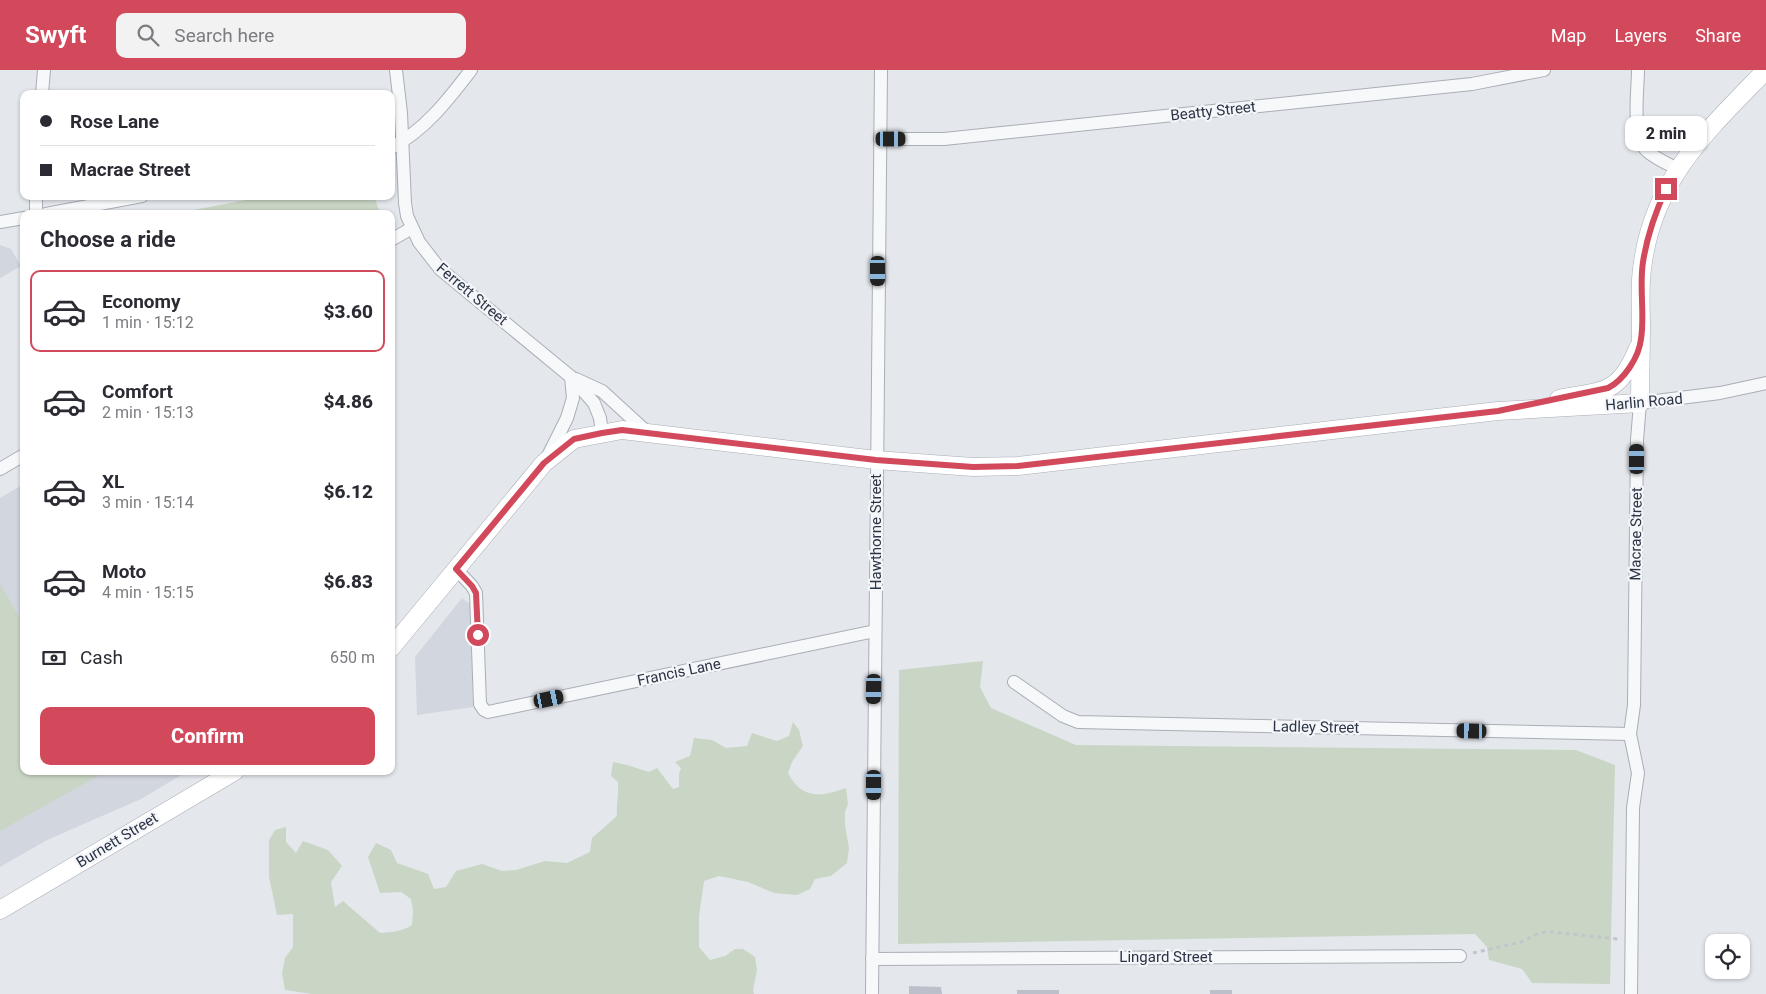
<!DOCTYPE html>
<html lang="en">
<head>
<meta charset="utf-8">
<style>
	body { margin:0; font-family:Roboto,sans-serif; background:#f2f2f3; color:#2b2b33; height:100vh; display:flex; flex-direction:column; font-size:19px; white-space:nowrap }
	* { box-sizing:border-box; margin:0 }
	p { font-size:16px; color:#7c7c81 }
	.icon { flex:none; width:28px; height:28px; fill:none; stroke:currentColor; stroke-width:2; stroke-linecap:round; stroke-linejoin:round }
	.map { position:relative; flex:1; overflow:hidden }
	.side { position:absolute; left:20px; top:140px; width:375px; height:565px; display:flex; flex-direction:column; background:#fff; border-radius:10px; box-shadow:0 1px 4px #0004 }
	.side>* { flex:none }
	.top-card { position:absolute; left:20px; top:20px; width:375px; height:110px; border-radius:10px; box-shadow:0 1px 4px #0004; display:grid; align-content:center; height:110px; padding:0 20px; background:#fff }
	.tools { position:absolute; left:1705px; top:864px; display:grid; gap:10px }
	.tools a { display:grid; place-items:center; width:45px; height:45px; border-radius:10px; background:#fff; box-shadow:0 1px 4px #0004; font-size:25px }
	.end { position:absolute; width:22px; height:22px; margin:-11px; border:6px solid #d1495b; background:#fff; box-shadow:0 0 0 2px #fff }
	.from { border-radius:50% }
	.bubble { position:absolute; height:35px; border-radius:10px; background:#fff; box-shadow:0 1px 4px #0004; font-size:16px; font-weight:800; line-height:35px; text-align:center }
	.car { position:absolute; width:15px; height:30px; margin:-15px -8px; border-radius:6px; box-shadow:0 0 4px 1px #0007; background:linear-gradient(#222 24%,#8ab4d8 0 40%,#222 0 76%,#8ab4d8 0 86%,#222 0) }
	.top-card b { display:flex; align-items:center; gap:18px; height:48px; font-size:19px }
	.top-card b+b { border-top:1px solid #e1e1e2 }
	.top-card i { width:12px; height:12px; background:#2b2b33 }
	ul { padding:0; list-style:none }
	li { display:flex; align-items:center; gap:15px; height:82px; margin:0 10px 8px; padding:0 10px; border:2px solid transparent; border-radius:10px }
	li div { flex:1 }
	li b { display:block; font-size:19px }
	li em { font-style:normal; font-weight:800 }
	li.current { border-color:#d1495b }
	li>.icon { width:45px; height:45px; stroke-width:1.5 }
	h2 { padding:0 20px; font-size:22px; line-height:60px }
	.pay { display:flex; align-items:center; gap:12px; height:55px; padding:0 20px; font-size:19px }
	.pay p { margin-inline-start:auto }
	.button { display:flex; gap:10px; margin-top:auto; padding:10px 20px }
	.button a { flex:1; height:58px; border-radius:10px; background:#d1495b; color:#fff; font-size:20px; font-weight:800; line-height:58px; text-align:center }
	header { display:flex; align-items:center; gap:30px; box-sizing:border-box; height:70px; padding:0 25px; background:#d1495b; color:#fff }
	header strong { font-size:24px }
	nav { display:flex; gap:28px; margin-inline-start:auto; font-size:18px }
	.search { width:350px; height:45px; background:#f2f2f3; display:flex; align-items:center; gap:12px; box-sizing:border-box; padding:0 18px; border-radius:10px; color:#7c7c81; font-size:19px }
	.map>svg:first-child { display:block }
	.built { fill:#d2d6de }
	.green { fill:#c9d6c5 }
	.building { fill:#bbc0ca }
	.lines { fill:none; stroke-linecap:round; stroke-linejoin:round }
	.street-casing { stroke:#a9aeb7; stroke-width:14 }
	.secondary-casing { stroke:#a9aeb7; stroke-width:19 }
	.path { stroke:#c2c5cb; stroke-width:3; stroke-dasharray:4 4; stroke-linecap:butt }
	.street { stroke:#f7f8fa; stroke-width:12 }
	.secondary { stroke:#fff; stroke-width:18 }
	.route { stroke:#d1495b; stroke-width:6 }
	.labels { text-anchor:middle; stroke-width:4.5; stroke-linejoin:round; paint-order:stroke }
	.street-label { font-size:15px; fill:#2b3445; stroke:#f4f6f9 }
</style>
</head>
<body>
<header>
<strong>Swyft</strong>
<div class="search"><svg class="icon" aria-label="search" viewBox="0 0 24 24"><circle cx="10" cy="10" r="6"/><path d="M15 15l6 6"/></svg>Search here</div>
<nav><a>Map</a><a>Layers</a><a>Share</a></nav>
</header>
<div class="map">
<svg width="1766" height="924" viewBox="0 0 1766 924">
	<rect width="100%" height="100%" fill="#e4e7ec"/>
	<g class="built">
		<path d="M0,175l11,4 10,17 -21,12z"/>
		<path d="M24,414v287h164l-47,28 -94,41 -47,27v-369z"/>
		<path d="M462,528l8,6 3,103 -56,8 -2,-58z"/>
	</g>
	<g class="green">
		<path d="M266,126h108l6,17 -207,1z"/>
		<path d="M0,514l24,42v145l81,1 -105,59z"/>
		<path d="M983,591l-3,26 11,21 85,37 500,5 39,15 -5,219 -78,-1 -10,-14 -33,-9 -2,-13 -12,-13 -577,10 1,-274z"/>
		<path d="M793,652l6,8 4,16 -11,16 -4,11c14,27 33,24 58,15l2,16 -3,8v13l4,23 -2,15 -16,13 -16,3 -5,10 -13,6 -23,-2 -26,-11 -29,-6 -15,5 -5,35v31l11,13 15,-4 10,-7h8l12,8 2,13 -4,20 1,4h-442l-27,-4 -3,-17 3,-15 8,-11v-33l-16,1 -8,-38v-37l6,-10 11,-3v15l10,11 7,-12 25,9 14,16 -11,16 4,25 8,-6 37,32c11,-1 22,-1 32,-8l1,-15 -2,-11 -10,-7 -21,1 -12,-36 8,-14 15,7 6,13 31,11 6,15 12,-2 10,-16 26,-7 20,7 14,-1 29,-9 22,2 23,-11 2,-14 25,-22c-1,-12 2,-21 1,-34l-7,-6 2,-14 14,3 22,7 8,-4 16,21 6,-2v-13l2,-6 -6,-6 15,-6 4,-18 18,2 14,8 21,-2 5,-13 25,8 12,-5z"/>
	</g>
	<g class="building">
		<path d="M909,916l32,1 1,7h-33z"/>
		<rect x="1017" y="920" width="42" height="4"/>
		<rect x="1210" y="920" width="22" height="4"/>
	</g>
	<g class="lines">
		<g class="street-casing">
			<g id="street">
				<path d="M396,0l5,43 4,90 2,13 12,26 21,27 131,108 23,26 6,15 2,15"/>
				<path d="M1638,0c0,21 -7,66 9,81 9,8 21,13 31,18"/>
				<path d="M42,24l2,-24"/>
				<path d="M880,69h64l528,-55 72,-14"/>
				<path d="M391,78c34,-18 57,-48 80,-78"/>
				<path d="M36,126v18"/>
				<path d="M46,144l96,-18"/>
				<path d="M0,152l24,-4"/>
				<path d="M391,170l21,-12"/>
				<path d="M576,309l26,12 47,43"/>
				<path d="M547,388l20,-40 6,-20 -2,-21"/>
				<path d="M0,399l24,-14"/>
				<path d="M456,499l16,17 4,7 4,111 4,6 4,2 387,-81"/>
				<path d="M1014,612l49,34 15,6 552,12"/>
				<path d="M872,889l588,-3"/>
				<path d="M872,924l9,-924"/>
				<path d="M1631,924l2,-186 5,-35 -8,-39 4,-29 3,-265 3,-37 80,-10 46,-10"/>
			</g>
		</g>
		<g class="secondary-casing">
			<g id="secondary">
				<path d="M1559,329c45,-9 60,-4 79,-51"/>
				<path d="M391,578l153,-185 30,-24 48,-9 254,30 97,7 45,-1 480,-55 142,-8c0,-25 1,-51 1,-76 0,-21 -2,-44 2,-65 12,-85 66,-133 123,-192"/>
				<path d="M0,840l235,-139"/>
			</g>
		</g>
		<path class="path" d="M1473,883l48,-11 18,-9 12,-1 67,7"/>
		<use href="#street" class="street"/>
		<use href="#secondary" class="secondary"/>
	</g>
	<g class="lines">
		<path class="route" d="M478,565l-2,-42 -4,-7 -16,-17 88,-106 30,-24 28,-6 20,-3 254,30 97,7 45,-1 480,-55 110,-23c16,-8 31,-31 33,-49 4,-24 -2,-52 2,-77 4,-26 12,-49 23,-73"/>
	</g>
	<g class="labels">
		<g class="street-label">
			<text transform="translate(1213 41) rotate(-6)" y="5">Beatty Street</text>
			<text transform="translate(472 224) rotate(40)" y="5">Ferrett Street</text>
			<text transform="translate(1644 332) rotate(-5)" y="5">Harlin Road</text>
			<text transform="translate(876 462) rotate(-90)" y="5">Hawthorne Street</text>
			<text transform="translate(1636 464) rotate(-89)" y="5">Macrae Street</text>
			<text transform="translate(679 602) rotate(-12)" y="5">Francis Lane</text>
			<text transform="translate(1316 657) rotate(1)" y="5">Ladley Street</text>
			<text transform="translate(117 770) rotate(-31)" y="5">Burnett Street</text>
			<text x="1166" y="892">Lingard Street</text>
		</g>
	</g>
</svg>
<div class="tools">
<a><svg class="icon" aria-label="locate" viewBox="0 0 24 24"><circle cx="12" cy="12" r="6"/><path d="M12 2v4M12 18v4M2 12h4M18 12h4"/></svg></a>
</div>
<i class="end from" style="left:478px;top:565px"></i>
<i class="end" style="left:1666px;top:119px"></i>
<div class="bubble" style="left:1625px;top:46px;width:82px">2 min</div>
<i class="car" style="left:891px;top:69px;rotate:90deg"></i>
<i class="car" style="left:878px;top:201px;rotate:180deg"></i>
<i class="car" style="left:1637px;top:389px;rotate:0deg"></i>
<i class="car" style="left:874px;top:619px;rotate:181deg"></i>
<i class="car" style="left:549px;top:629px;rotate:78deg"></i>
<i class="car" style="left:1472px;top:661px;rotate:271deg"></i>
<i class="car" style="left:874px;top:715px;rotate:180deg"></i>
<div class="top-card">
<b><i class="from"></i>Rose Lane</b>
<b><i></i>Macrae Street</b>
</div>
<section class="side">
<h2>Choose a ride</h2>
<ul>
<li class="current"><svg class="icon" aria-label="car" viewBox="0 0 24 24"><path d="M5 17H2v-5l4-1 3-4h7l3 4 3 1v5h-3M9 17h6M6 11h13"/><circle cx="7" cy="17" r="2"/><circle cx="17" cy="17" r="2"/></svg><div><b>Economy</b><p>1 min · 15:12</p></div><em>$3.60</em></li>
<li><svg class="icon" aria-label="car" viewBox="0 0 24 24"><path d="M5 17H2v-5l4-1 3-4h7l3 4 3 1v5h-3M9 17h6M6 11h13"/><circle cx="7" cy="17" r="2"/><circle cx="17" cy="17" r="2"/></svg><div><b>Comfort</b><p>2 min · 15:13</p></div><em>$4.86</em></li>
<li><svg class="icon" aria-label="car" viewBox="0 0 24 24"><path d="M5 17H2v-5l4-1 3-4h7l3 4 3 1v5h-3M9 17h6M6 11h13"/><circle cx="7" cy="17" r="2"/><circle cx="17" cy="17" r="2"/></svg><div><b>XL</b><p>3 min · 15:14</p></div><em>$6.12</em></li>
<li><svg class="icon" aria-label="car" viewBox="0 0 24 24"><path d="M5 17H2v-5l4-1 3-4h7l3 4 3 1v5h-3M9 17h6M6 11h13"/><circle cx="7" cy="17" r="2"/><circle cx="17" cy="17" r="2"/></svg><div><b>Moto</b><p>4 min · 15:15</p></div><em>$6.83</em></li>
</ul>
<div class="pay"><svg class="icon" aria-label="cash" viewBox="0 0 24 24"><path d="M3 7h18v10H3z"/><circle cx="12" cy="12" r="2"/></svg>Cash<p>650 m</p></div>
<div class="button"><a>Confirm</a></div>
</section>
</div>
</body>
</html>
